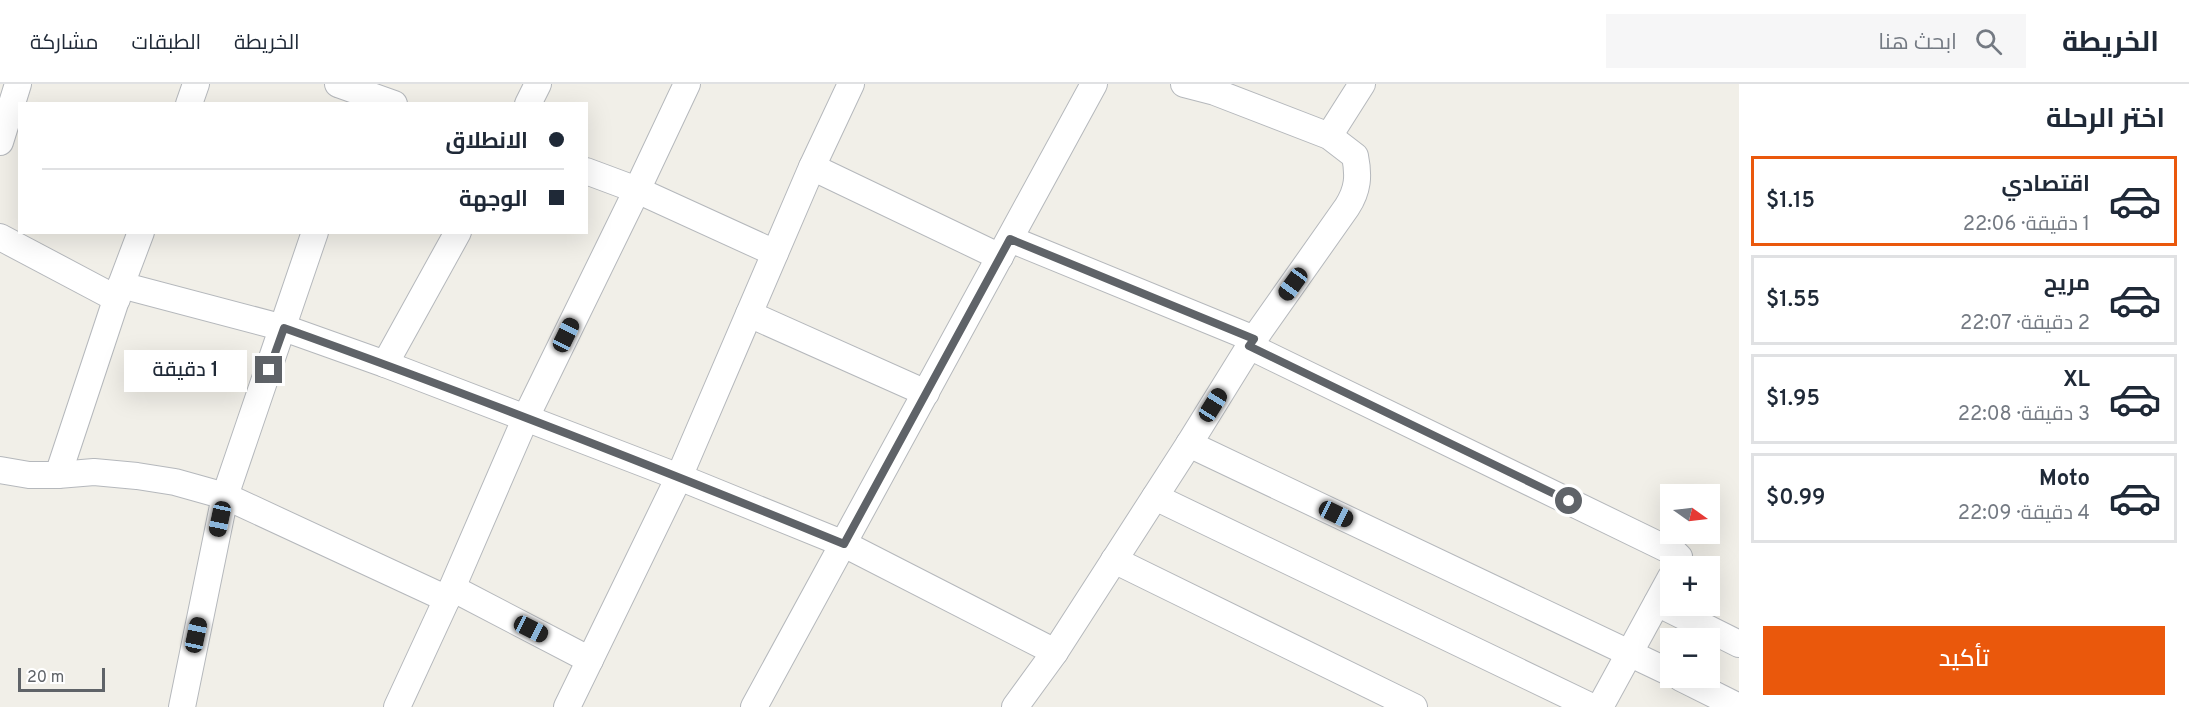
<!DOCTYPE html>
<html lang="ar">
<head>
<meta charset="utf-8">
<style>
	body { margin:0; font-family:Overpass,Cairo,sans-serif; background:#f6f6f7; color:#1f2937; direction:rtl; height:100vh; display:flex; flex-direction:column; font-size:22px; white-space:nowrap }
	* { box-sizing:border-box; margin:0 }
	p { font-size:20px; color:#747a83 }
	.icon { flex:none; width:33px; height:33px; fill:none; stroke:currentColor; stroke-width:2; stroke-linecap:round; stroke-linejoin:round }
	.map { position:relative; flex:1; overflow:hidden; direction:ltr }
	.sheet { display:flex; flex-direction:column; background:#fff; width:450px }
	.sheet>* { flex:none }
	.banner { position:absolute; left:18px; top:18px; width:570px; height:132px; border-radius:0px; box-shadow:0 6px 24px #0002; direction:rtl; display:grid; align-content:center; height:132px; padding:0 24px; background:#fff }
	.needle { width:39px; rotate:104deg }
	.controls { position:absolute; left:1660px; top:400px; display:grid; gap:12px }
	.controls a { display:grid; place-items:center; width:60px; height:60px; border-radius:0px; background:#fff; box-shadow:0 6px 24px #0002; font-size:30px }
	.scale { position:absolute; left:18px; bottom:15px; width:87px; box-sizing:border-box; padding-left:6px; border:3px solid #5f6368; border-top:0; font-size:16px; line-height:21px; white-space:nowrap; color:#5f6368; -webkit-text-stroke:4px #fff; paint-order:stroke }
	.end { position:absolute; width:27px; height:27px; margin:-14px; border:8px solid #5f6368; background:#fff; box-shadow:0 0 0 3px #fff }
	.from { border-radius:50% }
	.bubble { position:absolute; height:42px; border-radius:0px; background:#fff; box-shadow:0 6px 24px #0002; font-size:20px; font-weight:600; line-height:42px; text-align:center; direction:rtl }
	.car { position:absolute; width:18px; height:36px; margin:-18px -9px; border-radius:8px; box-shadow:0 0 4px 2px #0007; background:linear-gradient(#222 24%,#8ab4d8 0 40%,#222 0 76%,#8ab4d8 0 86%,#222 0) }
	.banner b { display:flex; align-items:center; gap:21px; height:57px; font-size:22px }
	.banner b+b { border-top:2px solid #e0e1e3 }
	.banner i { width:15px; height:15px; background:#1f2937 }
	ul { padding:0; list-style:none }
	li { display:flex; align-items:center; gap:18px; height:90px; margin:0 12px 9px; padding:0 12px; border:3px solid #e0e1e3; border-radius:0px }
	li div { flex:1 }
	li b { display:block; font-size:22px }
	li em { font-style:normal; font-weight:600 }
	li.on { border-color:#ea580c }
	li>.icon { width:54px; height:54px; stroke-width:1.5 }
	h2 { padding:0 24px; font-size:27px; line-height:72px }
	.button { display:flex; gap:12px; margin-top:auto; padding:12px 24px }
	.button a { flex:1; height:69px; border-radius:0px; background:#ea580c; color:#fff; font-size:24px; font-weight:600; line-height:69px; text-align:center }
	header { display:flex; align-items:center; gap:36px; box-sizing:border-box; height:84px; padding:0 30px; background:#fff; border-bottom:2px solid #e0e1e3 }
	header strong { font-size:28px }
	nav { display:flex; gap:33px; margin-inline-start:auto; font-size:21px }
	.search { width:420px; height:54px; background:#f6f6f7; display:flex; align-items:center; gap:15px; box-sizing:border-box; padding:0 21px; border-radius:0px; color:#747a83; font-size:22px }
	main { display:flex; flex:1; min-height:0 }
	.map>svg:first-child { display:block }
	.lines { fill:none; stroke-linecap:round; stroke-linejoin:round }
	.street-casing { stroke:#b5b8bc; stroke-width:28 }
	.street { stroke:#fff; stroke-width:26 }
	.route { stroke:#5f6368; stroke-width:8 }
</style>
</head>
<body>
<header>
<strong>الخريطة</strong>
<div class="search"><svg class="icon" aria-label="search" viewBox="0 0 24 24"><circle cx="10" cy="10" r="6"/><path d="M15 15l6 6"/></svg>ابحث هنا</div>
<nav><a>الخريطة</a><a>الطبقات</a><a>مشاركة</a></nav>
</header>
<main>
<section class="sheet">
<h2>اختر الرحلة</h2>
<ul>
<li class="on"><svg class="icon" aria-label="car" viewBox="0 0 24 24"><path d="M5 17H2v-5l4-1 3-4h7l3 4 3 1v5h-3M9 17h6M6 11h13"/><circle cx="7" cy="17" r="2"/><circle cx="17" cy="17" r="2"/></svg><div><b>اقتصادي</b><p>1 دقيقة · 22:06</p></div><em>$1.15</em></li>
<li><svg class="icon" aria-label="car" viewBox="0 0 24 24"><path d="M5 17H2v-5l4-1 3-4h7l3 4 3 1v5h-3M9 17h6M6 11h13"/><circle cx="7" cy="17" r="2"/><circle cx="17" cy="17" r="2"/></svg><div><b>مريح</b><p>2 دقيقة · 22:07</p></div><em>$1.55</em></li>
<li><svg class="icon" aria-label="car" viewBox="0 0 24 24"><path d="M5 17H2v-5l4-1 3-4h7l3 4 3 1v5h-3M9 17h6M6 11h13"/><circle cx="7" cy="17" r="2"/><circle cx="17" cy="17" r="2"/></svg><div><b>XL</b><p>3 دقيقة · 22:08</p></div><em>$1.95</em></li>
<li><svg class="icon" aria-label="car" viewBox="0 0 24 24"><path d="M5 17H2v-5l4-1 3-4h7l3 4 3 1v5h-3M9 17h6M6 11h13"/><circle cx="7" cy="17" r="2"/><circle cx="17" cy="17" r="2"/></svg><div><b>Moto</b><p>4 دقيقة · 22:09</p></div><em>$0.99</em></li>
</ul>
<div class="button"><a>تأكيد</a></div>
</section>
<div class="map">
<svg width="1739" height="623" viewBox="0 0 1739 623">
	<rect width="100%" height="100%" fill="#f1efe8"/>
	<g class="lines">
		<g class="street-casing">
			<g id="street">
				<path d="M338,0l56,20"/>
				<path d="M189,20l7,-20"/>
				<path d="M528,20l10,-20"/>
				<path d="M1329,52l33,-52"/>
				<path d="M0,58l18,-58"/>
				<path d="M812,83l188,90"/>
				<path d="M586,87l51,19 138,63"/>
				<path d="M0,153l117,62"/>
				<path d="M1010,155l244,100"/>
				<path d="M121,201l163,43 101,36 294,113 165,67 211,108"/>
				<path d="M749,230l177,79"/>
				<path d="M1249,262l426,207 4,4 -3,10"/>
				<path d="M385,280l73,-132"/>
				<path d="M1189,360l482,229"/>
				<path d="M0,386l29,5h29l36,-3 43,4 38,6 50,14 222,103"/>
				<path d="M58,391l63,-190 20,-53"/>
				<path d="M1155,413l437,210"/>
				<path d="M1114,476l300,147"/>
				<path d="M452,504l138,72"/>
				<path d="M1657,519l82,41"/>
				<path d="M1681,594l58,29"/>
				<path d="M182,623l43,-211 90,-264"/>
				<path d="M397,623l55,-119 74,-171 111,-227 50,-106"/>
				<path d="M567,623l112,-230 133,-310 39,-83"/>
				<path d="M754,623l340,-623"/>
				<path d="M1015,623l40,-55 134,-208 65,-105 93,-132c11,-17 12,-31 8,-51l-26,-20 -114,-44 -31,-8"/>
				<path d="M1600,623l71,-130"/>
			</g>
		</g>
		<use href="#street" class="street"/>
	</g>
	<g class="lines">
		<path class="route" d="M269,286l15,-42c188,67 374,140 560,216l166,-305 244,100 -5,7 320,155"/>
	</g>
</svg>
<div class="controls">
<a><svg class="needle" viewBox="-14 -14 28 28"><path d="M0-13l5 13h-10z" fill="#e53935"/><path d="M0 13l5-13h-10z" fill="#747a83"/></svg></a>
<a>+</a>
<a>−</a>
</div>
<div class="scale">20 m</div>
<i class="end from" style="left:1569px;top:417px"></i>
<i class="end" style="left:269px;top:286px"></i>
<div class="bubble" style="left:124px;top:266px;width:123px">1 دقيقة</div>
<i class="car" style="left:1293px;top:200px;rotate:216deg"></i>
<i class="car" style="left:566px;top:251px;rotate:26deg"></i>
<i class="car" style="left:1213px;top:321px;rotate:32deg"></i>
<i class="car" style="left:1336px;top:430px;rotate:116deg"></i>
<i class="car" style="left:220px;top:435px;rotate:192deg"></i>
<i class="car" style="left:531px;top:545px;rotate:117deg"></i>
<i class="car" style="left:196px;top:551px;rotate:12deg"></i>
<div class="banner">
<b><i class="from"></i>الانطلاق</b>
<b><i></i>الوجهة</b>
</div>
</div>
</main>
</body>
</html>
